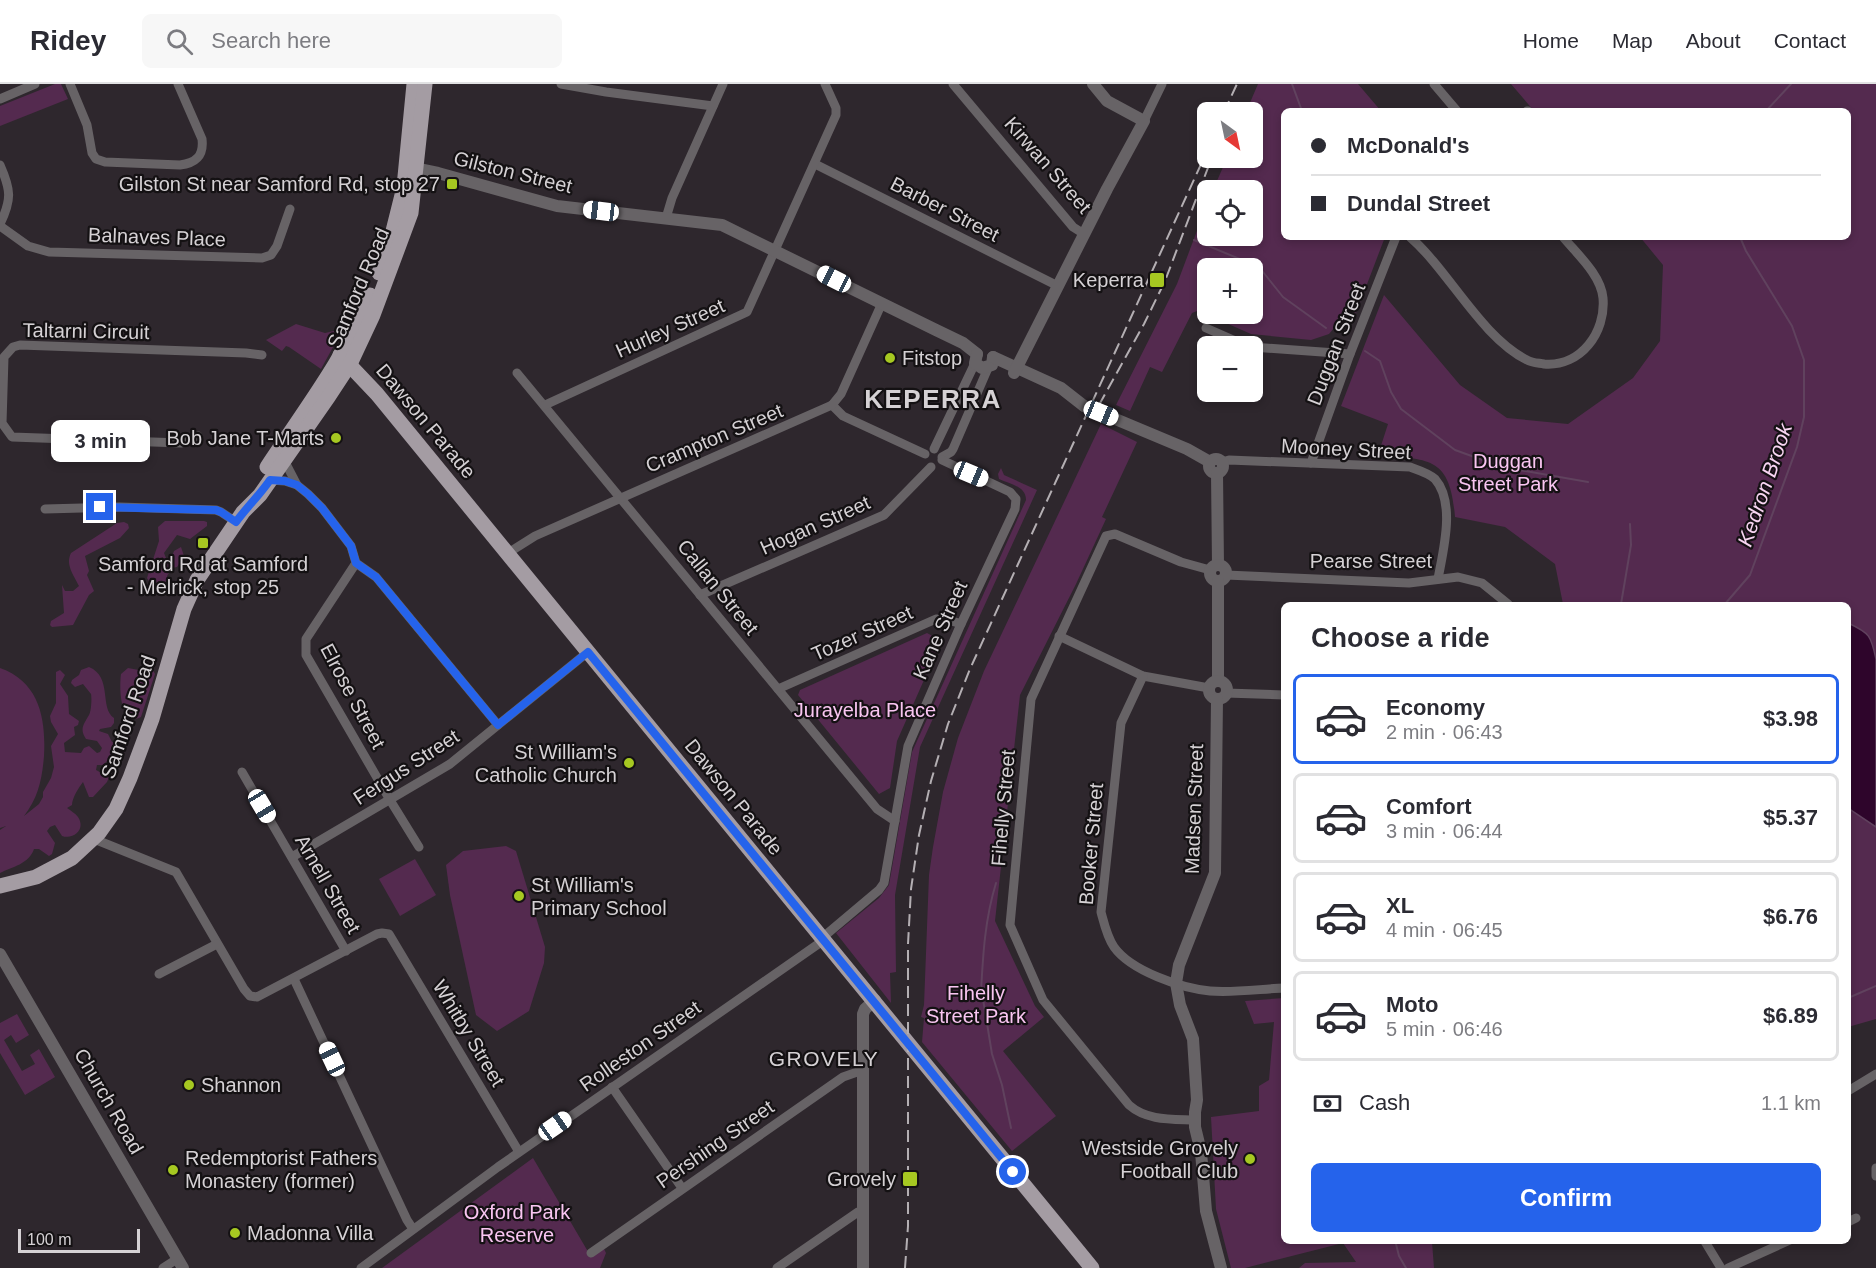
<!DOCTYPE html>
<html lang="en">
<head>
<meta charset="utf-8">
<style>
	body { margin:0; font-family:Arial,sans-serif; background:#f7f7f7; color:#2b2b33; height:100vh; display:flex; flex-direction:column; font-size:22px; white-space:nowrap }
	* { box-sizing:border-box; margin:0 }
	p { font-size:20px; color:#7c7c81 }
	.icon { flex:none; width:33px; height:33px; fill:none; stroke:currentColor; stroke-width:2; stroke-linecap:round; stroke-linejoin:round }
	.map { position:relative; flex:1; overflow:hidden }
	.side { position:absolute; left:1281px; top:518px; width:570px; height:642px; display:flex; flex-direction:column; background:#fff; border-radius:9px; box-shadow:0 3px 9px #0003 }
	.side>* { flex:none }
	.guide { position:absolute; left:1281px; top:24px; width:570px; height:132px; border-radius:9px; box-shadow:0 3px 9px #0003; display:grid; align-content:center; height:132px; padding:0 30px; background:#fff }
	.needle { width:39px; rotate:147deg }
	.tools { position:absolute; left:1197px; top:18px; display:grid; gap:12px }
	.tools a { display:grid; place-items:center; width:66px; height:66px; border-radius:9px; background:#fff; box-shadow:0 3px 9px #0003; font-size:30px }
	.scale { position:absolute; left:18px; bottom:15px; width:122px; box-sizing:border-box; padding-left:6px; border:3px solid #d5d1d4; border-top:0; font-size:16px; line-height:21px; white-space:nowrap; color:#d5d1d4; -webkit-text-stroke:4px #141113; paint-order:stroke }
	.end { position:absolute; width:27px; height:27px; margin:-14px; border:8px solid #2563eb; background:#fff; box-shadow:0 0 0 3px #fff }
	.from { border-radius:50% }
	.bubble { position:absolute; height:42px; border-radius:9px; background:#fff; box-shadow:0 3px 9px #0003; font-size:20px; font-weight:700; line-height:42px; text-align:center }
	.car { position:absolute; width:18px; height:36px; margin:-18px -9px; border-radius:8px; box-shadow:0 0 4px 2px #0007; background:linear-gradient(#fff 24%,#345 0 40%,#fff 0 76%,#345 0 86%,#fff 0) }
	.guide b { display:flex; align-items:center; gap:21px; height:57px; font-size:22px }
	.guide b+b { border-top:2px solid #e1e1e2 }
	.guide i { width:15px; height:15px; background:#2b2b33 }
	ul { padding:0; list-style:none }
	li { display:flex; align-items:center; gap:18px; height:90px; margin:0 12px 9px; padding:0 18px; border:3px solid #e1e1e2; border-radius:9px }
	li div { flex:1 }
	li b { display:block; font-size:22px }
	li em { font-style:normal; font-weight:700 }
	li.current { border-color:#2563eb }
	li>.icon { width:54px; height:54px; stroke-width:1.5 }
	h2 { padding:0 30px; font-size:27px; line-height:72px }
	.pay { display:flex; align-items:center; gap:15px; height:66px; padding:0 30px; font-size:22px }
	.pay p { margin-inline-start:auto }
	.action { display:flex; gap:12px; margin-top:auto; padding:12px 30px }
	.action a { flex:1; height:69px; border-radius:9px; background:#2563eb; color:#fff; font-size:24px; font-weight:700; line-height:69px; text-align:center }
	header { display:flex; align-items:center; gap:36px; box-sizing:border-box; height:84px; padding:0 30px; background:#fff; border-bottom:2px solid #e1e1e2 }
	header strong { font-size:28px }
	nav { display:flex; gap:33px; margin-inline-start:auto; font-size:21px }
	.search { width:420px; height:54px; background:#f7f7f7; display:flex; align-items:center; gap:15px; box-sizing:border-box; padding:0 21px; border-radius:9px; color:#7c7c81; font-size:22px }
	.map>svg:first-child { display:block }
	.green { fill:#542a4f }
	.water { fill:#2e052b; stroke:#60425e; stroke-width:1.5 }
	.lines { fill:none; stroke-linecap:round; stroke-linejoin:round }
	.stream { stroke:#60425e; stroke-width:2 }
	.minor { stroke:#676366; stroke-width:9 }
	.tertiary { stroke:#676366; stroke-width:12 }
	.primary { stroke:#a49ca3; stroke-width:15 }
	.rail { stroke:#b4afb3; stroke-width:2; stroke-dasharray:12 6; stroke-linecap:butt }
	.tertiary-bridge { stroke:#676366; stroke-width:12 }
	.route { stroke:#2563eb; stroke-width:8 }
	.poi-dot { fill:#a6c821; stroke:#141113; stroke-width:2 }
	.labels { text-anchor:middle; stroke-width:4.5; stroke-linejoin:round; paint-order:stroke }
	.street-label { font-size:20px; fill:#d5d1d4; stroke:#141113 }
	.poi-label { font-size:20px; fill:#d5d1d4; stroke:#141113; text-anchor:end }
	.park-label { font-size:20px; fill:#f9c5f1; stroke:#141113 }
	.water-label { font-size:21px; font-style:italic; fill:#f8d5f2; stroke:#141113 }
	.neighbourhood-label { font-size:21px; letter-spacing:1.5px; fill:#d5d1d4; stroke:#141113 }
	.district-label { font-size:26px; font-weight:bold; letter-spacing:1.5px; fill:#d5d1d4; stroke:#141113 }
</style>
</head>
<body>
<header>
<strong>Ridey</strong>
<div class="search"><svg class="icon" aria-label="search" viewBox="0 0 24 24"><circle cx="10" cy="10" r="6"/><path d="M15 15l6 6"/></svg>Search here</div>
<nav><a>Home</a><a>Map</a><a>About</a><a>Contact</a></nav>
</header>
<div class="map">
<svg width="1876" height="1184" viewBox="0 0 1876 1184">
	<rect width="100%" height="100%" fill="#2e272d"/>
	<g class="green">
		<path d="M55,0h6l7,15 -68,27v-20z"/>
		<path d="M1258,0h100l23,27h-97v126h101l-29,76 -12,-5 -10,20 -5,6 -18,6 -60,-6 -25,-11 -12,-9h38v-46h-44l-1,42 -5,-1 -10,4 -30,59 -12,-5 -20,44 -14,-6 61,-121 30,-80 1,32h44v-46h-39l14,-32h25v-46h-6z"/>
		<path d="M1511,0h365v935l-28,8v-423h-285l-8,-40 -50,-37 -50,-10c-5,-61 -25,-57 -77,-62l10,-31 -47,-18 43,-111 76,90 47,33 61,6 65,-46 27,-37 3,-76 -23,-28h208v-126h-314z"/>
		<path d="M296,240l29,9 13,-3v8l-17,31 -32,-22 -3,-1 -4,5 -16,-11z"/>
		<path d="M1101,340l36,18 -35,75 4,2 -30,65 -56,111 -25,226 40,85 9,11 -41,34 53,65 -44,35 -90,-109 2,-24 -3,-1 3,-12 5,-130 4,-28 10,-55 15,-54 26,-67z"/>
		<path d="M1001,384l3,7 33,15 -117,257 -25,148 1,77 -6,1 1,30 -55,-70 43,-35 10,-13 23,-133 114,-252c0,-14 -16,-16 -27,-21l-1,-5z"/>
		<path d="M165,437h39l3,1v4l-17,13 -13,-4 -13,18 2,5 6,-1 2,-6 7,-4 3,9 -7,11 -5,1 -5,8v13l-3,3c-9,-2 -12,-6 -17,-14l12,-37 -1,-14z"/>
		<path d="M124,438l4,2 1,4 -9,10 -35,18 4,15 -2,4 7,16 -5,4 -16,30 -21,2 -2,-2 1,-4 13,-8 -2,-28 3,6h8l6,-5c-5,-11 -14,-21 -8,-33l46,-30z"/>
		<path d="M927,549l11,6 1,7 -42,95 -7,47 -11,6 -81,-99 2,-5z"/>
		<path d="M89,583c24,10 10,41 25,51v5l-3,4 -11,2 -1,2 9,3 4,8h4l7,-10h4l3,4 -9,26 -10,-5 -8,8h-6l-1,5 13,7 -2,5 -14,15h-4l-6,-15c-4,5 -11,16 -11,23l-5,3c4,3 8,5 11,9 8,12 -4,23 -16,19l-7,-11 -5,2 -3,4 8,12 -3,11 -3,2 -10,-7h-5c-5,15 -22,18 -34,24v-43l6,-4 -6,2v-160c40,14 46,52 44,88 -2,24 -6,42 -20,60l15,-12 4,-7v-5l8,-14 3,-11 -3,-21 7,-12 -7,-12 -1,-6 6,-13v-31l4,-2 5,5 -5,9 8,12 1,18 10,7 -1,4 -4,2 1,8 -11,8 1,9 16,1 3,-5 5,-2 8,7 3,-1 2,-4 -5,-7 -11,-2c-7,-10 -2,-15 3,-24 2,-3 3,-16 2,-21l-8,-10 -8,3 -4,-4 1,-3 7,-5 2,-5z"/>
		<path d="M128,584l16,3 8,-3 3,6 -14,43c-21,11 -22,-29 -20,-43z"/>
		<path d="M506,762l10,5 29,96 -1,16 -15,48 -32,20 -21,-16 -26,-120 -4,-30 17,-14z"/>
		<path d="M415,775l21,36 -36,21 -21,-37z"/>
		<path d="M1284,914v242l150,1 -2,1 2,26h-135l6,-5 51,-1 -13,-19 -98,25h-14l-15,-59 -5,-92 48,-6v-25l10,-6 5,-58 -20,2 -9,-23z"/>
		<path d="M17,930l12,21 -13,8 -5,-8 -7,5 18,31 13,-7 -5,-9 9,-6 16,28 -30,18 -25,-42v-30z"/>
		<path d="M533,1074l57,97 14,-6 2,4 -6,15h-218z"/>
	</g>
	<path class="water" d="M1848,539c22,10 23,13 28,36v168l-28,-19z"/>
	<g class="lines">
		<g class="stream">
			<path d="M1292,0l10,27"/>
			<path d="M1766,27l25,-27"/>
			<path d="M1194,156l65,27 24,30 43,31"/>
			<path d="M1365,267l15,10 11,31 10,17 54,41 47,17 86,15"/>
			<path d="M1621,520l10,-59 -1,-21"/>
			<path d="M1725,520l25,-29 47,-128 7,-30v-57l-12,-34 -46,-75 -6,-14"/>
			<path d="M981,908c2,-38 4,-73 15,-109"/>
			<path d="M1848,914l28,-12"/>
			<path d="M983,915l9,55 10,31 9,43"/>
			<path d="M1395,1156l4,16 7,12"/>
		</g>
		<g class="minor">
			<path d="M70,0l17,41 5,28 4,6 9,3 75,3c16,-2 24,-9 22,-26l-24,-55"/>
			<path d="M561,0l45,8 107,14"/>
			<path d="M953,0l120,143 11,7"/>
			<path d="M1434,0l23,27"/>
			<path d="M0,15l35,-15"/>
			<path d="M1527,27h1"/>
			<path d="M1144,37l18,-37"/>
			<path d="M815,80l243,122"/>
			<path d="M0,81c11,25 12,34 0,59"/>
			<path d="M666,134l6,-20 51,-114"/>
			<path d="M0,142l28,20 21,6 213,6 9,-3 6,-9 13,-37"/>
			<path d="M1410,153c39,34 71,100 117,123 5,3 12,3 17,4 37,3 62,-32 59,-66 -2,-23 -26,-44 -40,-61"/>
			<path d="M1206,244l41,18"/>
			<path d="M1252,263l98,7"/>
			<path d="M517,289l360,436 18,12"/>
			<path d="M545,321l202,-93 89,-197v-7l-11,-24"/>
			<path d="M832,321l11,11 82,38"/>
			<path d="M198,352l-17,7 -169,-6 -10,-14 2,-66 9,-10 7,-2 226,8 16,2"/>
			<path d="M934,365l41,-86"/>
			<path d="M942,373l9,-5 2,-3 35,-81"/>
			<path d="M284,376l13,25"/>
			<path d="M1222,378l7,-2 181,7c8,3 19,6 25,12 21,24 8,72 3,100"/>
			<path d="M1311,379l39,-109 46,-117"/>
			<path d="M270,396l15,1 12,4 11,9 14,14 29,38 5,17 20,14 122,148"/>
			<path d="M45,425l74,-2 97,3 5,2 15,10"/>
			<path d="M508,469l27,-17 297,-131 9,-11 41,-91"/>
			<path d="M356,479l-50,76v16l84,145 29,47"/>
			<path d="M1226,491l183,8 49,-6 24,6 26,21"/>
			<path d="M700,511l184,-80 47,-48"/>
			<path d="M1059,552l84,40 66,12"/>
			<path d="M1143,592l-22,47 -20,189c3,11 6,25 13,35 17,24 67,41 96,44 24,2 50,-2 74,-3"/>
			<path d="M778,605l158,-70 13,1 12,4"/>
			<path d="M1226,609l58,2"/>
			<path d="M242,688l104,179"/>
			<path d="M94,755l82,33 68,117 6,7 7,1 120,-63 5,-1 7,1 130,218"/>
			<path d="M292,773l158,-93 138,-112"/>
			<path d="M822,854l57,-48 5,-7 24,-137 53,-122 54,-115 1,-10 -6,-7 -68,-32"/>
			<path d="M159,890l58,-30"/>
			<path d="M294,895l113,241 6,9"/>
			<path d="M612,1003l70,101"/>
			<path d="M1848,1007l28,-17"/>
			<path d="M1195,1036c-23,-1 -48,1 -66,-15l-86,-105 -33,-75 21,-226 75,-163 9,-2 66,28 29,8"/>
			<path d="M1876,1084v8"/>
			<path d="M1848,1138l8,-4"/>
			<path d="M1704,1156l17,28"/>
			<path d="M591,1169l252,-176 20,-7"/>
			<path d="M163,1184l14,-9"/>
			<path d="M361,1184l137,-101 326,-227"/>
			<path d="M777,1184l81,-56h5"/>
			<path d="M1728,1184l62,-28"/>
		</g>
		<g class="tertiary">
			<path d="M409,83l29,6 119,33 165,19 214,105 27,13 14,11"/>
			<path d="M977,270l-2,9 7,5 10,-3 1,-8"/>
			<path d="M993,273l68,31 23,18"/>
			<path d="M1014,289l93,-184 37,-68 -37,-20 -14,-17"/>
			<path d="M1101,329l86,36 23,13"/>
			<circle cx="1216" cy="382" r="7"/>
			<path d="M1217,389l1,92"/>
			<circle cx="1218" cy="489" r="8"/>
			<path d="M1218,597v-100"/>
			<circle cx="1218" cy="606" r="9"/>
			<path d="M1217,615l-2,174 -36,92 -3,18 4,22 13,34 4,61 -2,12v15l6,25 5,59 15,57"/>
			<path d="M0,870l183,314"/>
			<path d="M863,1184v-254l2,-5 10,-9"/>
		</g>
		<g class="primary">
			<path d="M379,189l13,-38 12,-48 10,-103"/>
			<path d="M340,271l37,39 715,874"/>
			<path d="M267,383c36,-55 79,-110 103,-172"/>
			<path d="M0,802l36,-9 36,-19 27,-25 17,-24 14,-31 22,-59 32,-110 13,-29 46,-68 17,-17 69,-99 21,-32 23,-49 38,-102 14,-129"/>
		</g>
		<g class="rail">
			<path d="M1224,28l13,-28"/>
			<path d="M1099,321l45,-81 21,-43 44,-116"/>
			<path d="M905,1184l3,-42v-282l3,-55 8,-54 12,-54 17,-57 22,-55 238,-520"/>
		</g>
		<path class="tertiary-bridge" d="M1084,322l17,7"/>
	</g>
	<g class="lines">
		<path class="route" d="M100,423l116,3 5,2 15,10c10,-14 23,-26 34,-42l15,1 12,4 11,9 14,14 29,38 5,17 20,14 122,148 90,-73 425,520"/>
	</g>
	<g class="poi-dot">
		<rect x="446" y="94" width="12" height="12" rx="3"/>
		<rect x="1149" y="188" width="16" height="16" rx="3"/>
		<circle cx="890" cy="274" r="6"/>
		<circle cx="336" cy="354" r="6"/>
		<rect x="197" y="453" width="12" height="12" rx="3"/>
		<circle cx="629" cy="679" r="6"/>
		<circle cx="519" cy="812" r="6"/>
		<circle cx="189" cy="1001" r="6"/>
		<circle cx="1250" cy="1075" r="6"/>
		<circle cx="173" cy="1086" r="6"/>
		<rect x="902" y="1087" width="16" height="16" rx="3"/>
		<circle cx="235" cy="1149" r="6"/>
	</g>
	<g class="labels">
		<g class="street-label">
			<text transform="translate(1048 81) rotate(49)" y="7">Kirwan Street</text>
			<text transform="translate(513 88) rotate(14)" y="7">Gilston Street</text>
			<text transform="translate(945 125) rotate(27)" y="7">Barber Street</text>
			<text transform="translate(157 153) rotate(2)" y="7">Balnaves Place</text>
			<text transform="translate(358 204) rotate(-67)" y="7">Samford Road</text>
			<text transform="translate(670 244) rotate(-24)" y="7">Hurley Street</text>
			<text transform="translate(86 247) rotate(1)" y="7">Taltarni Circuit</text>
			<text transform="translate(1336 260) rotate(-69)" y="7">Duggan Street</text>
			<text transform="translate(426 337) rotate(50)" y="7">Dawson Parade</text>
			<text transform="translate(714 354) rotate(-23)" y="7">Crampton Street</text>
			<text transform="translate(1346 365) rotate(3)" y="7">Mooney Street</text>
			<text transform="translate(815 441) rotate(-24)" y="7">Hogan Street</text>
			<text x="1371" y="484">Pearse Street</text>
			<text transform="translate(718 503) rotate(51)" y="7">Callan Street</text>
			<text transform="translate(940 546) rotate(-66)" y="7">Kane Street</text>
			<text transform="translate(862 549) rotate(-24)" y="7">Tozer Street</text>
			<text transform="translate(353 612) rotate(62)" y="7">Elrose Street</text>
			<text transform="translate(128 633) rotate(-71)" y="7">Samford Road</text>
			<text transform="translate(406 683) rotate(-33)" y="7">Fergus Street</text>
			<text transform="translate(734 713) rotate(51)" y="7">Dawson Parade</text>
			<text transform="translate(1003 724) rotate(-85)" y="7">Fihelly Street</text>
			<text transform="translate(1194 725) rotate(-88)" y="7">Madsen Street</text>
			<text transform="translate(1091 760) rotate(-85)" y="7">Booker Street</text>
			<text transform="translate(328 800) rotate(60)" y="7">Arnell Street</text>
			<text transform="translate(469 949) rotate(59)" y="7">Whitby Street</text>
			<text transform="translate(640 962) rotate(-35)" y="7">Rolleston Street</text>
			<text transform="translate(109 1017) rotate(60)" y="7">Church Road</text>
			<text transform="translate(715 1060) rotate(-35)" y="7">Pershing Street</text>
		</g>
		<g class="poi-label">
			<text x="440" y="107">Gilston St near Samford Rd, stop 27</text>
			<text x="1144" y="203">Keperra</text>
			<text x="902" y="281" text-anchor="start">Fitstop</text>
			<text x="324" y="361">Bob Jane T-Marts</text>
			<text x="203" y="487" text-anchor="middle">Samford Rd at Samford<tspan x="203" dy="23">- Melrick, stop 25</tspan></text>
			<text x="617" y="675">St William's<tspan x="617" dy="23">Catholic Church</tspan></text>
			<text x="531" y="808" text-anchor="start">St William's<tspan x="531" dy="23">Primary School</tspan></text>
			<text x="201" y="1008" text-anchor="start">Shannon</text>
			<text x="1238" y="1071">Westside Grovely<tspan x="1238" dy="23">Football Club</tspan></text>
			<text x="185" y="1081" text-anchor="start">Redemptorist Fathers<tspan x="185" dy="23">Monastery (former)</tspan></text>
			<text x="896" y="1102">Grovely</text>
			<text x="247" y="1156" text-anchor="start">Madonna Villa</text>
		</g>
		<g class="park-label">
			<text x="1508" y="384">Duggan<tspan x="1508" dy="23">Street Park</tspan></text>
			<text x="865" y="633">Jurayelba Place</text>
			<text x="976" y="916">Fihelly<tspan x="976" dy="23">Street Park</tspan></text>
			<text x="517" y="1135">Oxford Park<tspan x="517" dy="23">Reserve</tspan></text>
		</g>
		<g class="water-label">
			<text transform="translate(1765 401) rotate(-71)" y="7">Kedron Brook</text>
		</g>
		<g class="neighbourhood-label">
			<text x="824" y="982">GROVELY</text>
		</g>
		<g class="district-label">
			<text x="933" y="324">KEPERRA</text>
		</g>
	</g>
</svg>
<div class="tools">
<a><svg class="needle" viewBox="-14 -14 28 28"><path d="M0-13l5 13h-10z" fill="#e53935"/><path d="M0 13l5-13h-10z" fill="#7c7c81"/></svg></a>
<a><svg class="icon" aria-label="locate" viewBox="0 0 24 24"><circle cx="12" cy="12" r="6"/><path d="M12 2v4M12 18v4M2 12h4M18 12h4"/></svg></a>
<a>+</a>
<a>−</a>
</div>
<div class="scale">100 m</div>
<i class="end from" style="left:1013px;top:1088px"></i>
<i class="end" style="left:100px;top:423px"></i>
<div class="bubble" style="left:51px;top:336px;width:99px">3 min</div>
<i class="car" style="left:601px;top:127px;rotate:277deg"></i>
<i class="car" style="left:834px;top:195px;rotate:297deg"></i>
<i class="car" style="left:1101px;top:329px;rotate:112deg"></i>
<i class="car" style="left:971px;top:390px;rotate:113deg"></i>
<i class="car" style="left:262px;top:722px;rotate:149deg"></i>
<i class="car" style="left:332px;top:975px;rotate:335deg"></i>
<i class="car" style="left:555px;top:1042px;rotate:55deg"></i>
<div class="guide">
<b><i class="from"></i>McDonald's</b>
<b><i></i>Dundal Street</b>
</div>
<section class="side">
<h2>Choose a ride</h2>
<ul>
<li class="current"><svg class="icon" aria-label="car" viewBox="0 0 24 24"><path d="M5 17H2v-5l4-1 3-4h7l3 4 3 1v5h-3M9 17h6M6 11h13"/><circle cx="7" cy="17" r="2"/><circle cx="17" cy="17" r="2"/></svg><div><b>Economy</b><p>2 min · 06:43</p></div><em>$3.98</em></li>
<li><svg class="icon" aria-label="car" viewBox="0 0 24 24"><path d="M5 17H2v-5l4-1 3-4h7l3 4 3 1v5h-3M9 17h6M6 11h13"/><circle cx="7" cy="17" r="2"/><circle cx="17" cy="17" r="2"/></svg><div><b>Comfort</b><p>3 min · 06:44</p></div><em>$5.37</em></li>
<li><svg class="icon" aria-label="car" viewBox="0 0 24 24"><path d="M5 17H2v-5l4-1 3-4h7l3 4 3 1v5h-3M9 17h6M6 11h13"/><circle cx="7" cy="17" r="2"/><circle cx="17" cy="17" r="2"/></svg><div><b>XL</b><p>4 min · 06:45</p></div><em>$6.76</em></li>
<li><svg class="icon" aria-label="car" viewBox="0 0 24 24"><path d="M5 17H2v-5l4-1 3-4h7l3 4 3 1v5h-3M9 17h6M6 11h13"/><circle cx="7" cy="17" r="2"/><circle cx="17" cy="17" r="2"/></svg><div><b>Moto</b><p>5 min · 06:46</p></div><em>$6.89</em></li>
</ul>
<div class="pay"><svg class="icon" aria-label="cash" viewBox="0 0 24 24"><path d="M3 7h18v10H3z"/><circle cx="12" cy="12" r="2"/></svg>Cash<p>1.1 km</p></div>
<div class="action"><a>Confirm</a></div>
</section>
</div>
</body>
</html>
